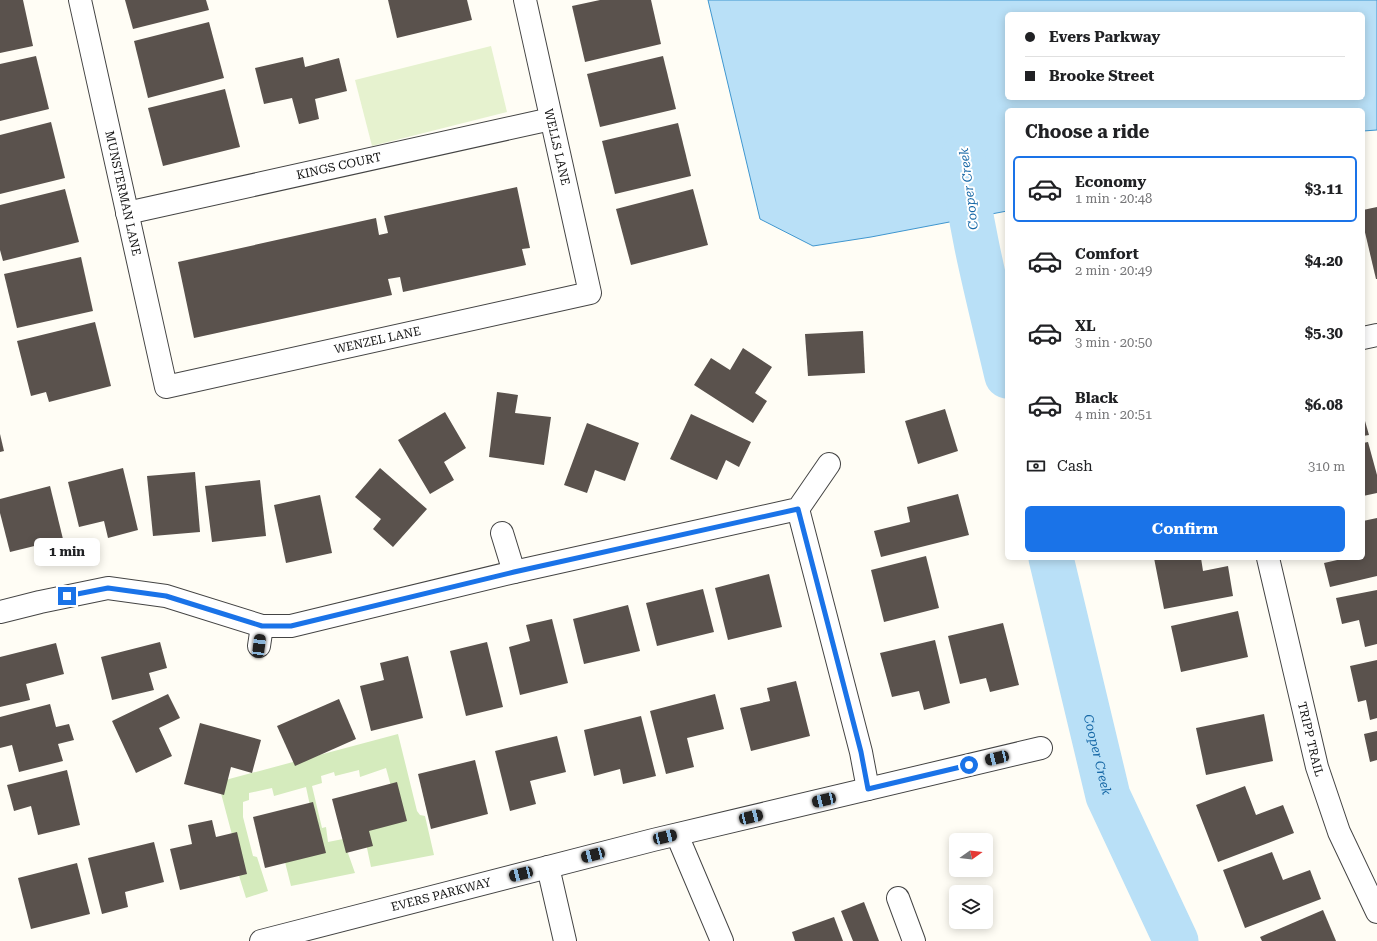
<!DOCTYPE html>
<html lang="en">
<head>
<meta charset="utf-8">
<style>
	body { margin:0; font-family:"Roboto Serif",serif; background:#f2f2f2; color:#202124; height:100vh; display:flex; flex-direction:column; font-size:15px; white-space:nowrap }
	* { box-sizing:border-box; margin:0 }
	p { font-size:13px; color:#757577 }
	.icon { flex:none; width:22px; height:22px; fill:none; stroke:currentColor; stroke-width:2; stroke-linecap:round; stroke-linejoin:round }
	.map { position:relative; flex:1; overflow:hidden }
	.side { position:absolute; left:1005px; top:108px; width:360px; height:452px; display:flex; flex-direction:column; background:#fff; border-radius:6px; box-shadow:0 2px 10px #0003 }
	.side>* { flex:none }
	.top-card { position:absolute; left:1005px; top:12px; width:360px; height:88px; border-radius:6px; box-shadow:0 2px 10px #0003; display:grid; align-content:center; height:88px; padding:0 20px; background:#fff }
	.needle { width:26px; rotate:76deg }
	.buttons { position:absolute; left:949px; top:833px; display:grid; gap:8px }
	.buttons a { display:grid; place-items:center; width:44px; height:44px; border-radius:6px; background:#fff; box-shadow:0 2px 10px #0003; font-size:20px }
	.end { position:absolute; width:18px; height:18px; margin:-9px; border:5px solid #1a73e8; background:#fff; box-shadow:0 0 0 2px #fff }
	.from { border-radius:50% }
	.bubble { position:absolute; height:28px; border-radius:6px; background:#fff; box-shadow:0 2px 10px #0003; font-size:13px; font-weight:700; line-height:28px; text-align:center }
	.car { position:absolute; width:12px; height:24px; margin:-12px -6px; border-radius:5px; box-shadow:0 0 3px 1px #0007; background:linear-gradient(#222 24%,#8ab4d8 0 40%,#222 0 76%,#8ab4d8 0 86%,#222 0) }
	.top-card b { display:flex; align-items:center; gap:14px; height:38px; font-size:15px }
	.top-card b+b { border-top:1px solid #e0e0e0 }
	.top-card i { width:10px; height:10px; background:#202124 }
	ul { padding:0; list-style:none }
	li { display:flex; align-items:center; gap:12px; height:66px; margin:0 8px 6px; padding:0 12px; border:2px solid transparent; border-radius:6px }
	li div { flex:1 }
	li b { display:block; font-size:15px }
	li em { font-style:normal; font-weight:700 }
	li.selected { border-color:#1a73e8 }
	li>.icon { width:36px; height:36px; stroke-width:1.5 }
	h2 { padding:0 20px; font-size:18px; line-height:48px }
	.pay { display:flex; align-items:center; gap:10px; height:44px; padding:0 20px; font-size:15px }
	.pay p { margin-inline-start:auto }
	.button { display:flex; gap:8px; margin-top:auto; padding:8px 20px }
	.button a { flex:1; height:46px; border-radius:6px; background:#1a73e8; color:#fff; font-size:16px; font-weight:700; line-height:46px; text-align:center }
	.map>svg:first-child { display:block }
	.green { fill:#d5ebbd }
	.pitch { fill:#e6f2cf }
	.water { fill:#b9e0f7; stroke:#3f96cf; fill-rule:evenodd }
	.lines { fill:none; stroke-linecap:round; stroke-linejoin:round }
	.river { stroke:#b9e0f7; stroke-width:45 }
	.building { fill:#5a524d }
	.minor-casing { stroke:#444; stroke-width:24 }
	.minor { stroke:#fff; stroke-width:22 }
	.route { stroke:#1a73e8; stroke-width:5 }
	.labels { text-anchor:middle; stroke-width:4; stroke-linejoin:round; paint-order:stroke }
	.street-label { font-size:12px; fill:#111; stroke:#fff }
	.water-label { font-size:13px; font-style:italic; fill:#1768a6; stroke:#fff }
</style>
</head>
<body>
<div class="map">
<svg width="1377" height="941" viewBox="0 0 1377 941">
	<rect width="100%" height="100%" fill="#fffdf5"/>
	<path class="green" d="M398,734l19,77 3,4 5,1 9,39 -63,12 -8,-38 34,-21 -11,-40 -26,9 -1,-7 -24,6 -1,-4 -13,4 1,7 -10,3 10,42 4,-1 2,15 15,-3 12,34 -64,13 -8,-32 32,-25 -9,-42 -32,9 -2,-8 -23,5v7l-6,2v15l10,39 4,1 11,34 -22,7 -11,-35 4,-2 -21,-79z"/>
	<path class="pitch" d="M491,46l16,66 -135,34 -17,-66z"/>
	<path class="water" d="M708,0h669v130l-14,1v-21h-356v101l-136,26 -58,9 -53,-27zM1007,14h356v84h-356z"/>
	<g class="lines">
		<g class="river">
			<path d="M963,157c7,74 27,146 44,219"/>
			<path id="s1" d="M1051,558l57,238 68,145"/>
		</g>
	</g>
	<g class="building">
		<path d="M0,0h23l10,46 -33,7z"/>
		<path d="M125,0h81l3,10 -76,19z"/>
		<path d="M388,0h79l5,20 -75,18z"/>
		<path d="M600,0h51l10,44 -76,18 -13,-56z"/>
		<path d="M209,22l15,56 -76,20 -14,-57z"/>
		<path d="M36,56l13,53 -49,12v-57z"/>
		<path d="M663,56l13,53 -76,18 -13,-53z"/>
		<path d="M303,57l2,10 34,-9 8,33 -32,8 4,20 -20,5 -7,-26 -28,6 -9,-36z"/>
		<path d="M225,89l15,58 -77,19 -15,-58z"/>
		<path d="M51,122l14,56 -65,16v-59z"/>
		<path d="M678,123l13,53 -76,18 -13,-53z"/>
		<path d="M517,187l13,61 -8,1 4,16 -123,27 -3,-15 -12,2 4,16 -198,43 -16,-76 198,-44 3,17 9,-2 -4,-17z"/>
		<path d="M65,189l14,53 -76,19 -3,-11v-45z"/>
		<path d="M693,189l15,56 -77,20 -15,-56z"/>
		<path d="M1377,207v72h-1l-13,-55v-14z"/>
		<path d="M81,257l12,54 -76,17 -13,-54z"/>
		<path d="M95,322l16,64 -62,16 -3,-10 -15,4 -14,-55z"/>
		<path d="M863,331l2,42 -57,3 -3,-42z"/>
		<path d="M743,348l29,19 -17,26 12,8 -14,22 -59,-38 17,-27 19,12z"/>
		<path d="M497,392l21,3 -3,18 36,4 -7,48 -55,-8z"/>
		<path d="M945,409l13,42 -40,13 -13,-43z"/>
		<path d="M445,412l21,36 -22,14 10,18 -24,14 -32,-54z"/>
		<path d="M691,414l60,28 -12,25 -13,-7 -9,20 -47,-21z"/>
		<path d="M1363,414l6,21 -6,1z"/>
		<path d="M587,423l52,20 -14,38 -30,-11 -8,23 -23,-8z"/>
		<path d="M0,434l4,17 -4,1z"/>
		<path d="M1368,442l9,33v18l-14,3v-53z"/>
		<path d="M123,468l15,62 -30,8 -4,-17 -25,6 -11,-45z"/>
		<path d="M380,468l47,41 -34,38 -20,-18 8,-10 -26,-22z"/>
		<path d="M195,472l5,60 -47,4 -6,-60z"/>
		<path d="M260,480l6,56 -54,6 -7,-56z"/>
		<path d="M50,486l13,53 -53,13 -10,-39v-14z"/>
		<path d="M958,494l11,41 -88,22 -7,-26 36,-9 -3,-15z"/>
		<path d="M320,495l12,58 -46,10 -12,-58z"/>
		<path d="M1377,518v58l-47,11 -6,-24 22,-5h17v-37z"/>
		<path d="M926,556l13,52 -55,14 -13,-52z"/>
		<path d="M1154,558h47l2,13 25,-5 5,30 -69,13z"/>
		<path d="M769,574l13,53 -54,13 -13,-52z"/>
		<path d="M703,589l11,43 -57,14 -11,-43z"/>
		<path d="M1377,590v54l-12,3 -6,-27 -17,4 -6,-26z"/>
		<path d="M628,605l12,46 -56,13 -11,-45z"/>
		<path d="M1238,611l10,46 -67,15 -10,-46z"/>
		<path d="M552,619l16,64 -48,12 -11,-48 21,-6 -4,-16z"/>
		<path d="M1003,623l16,62 -29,7 -4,-14 -26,6 -12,-48z"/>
		<path d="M935,640l15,63 -26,7 -5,-19 -27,6 -12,-44z"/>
		<path d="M160,642l7,26 -18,5 5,17 -42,10 -11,-43z"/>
		<path d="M487,642l16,65 -37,9 -16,-65z"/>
		<path d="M56,643l8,31 -38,10 4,16 -30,7v-50z"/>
		<path d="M408,656l15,62 -52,13 -11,-45 24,-6 -4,-17z"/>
		<path d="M1377,660v58l-7,2 -4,-20 -8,2 -8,-36z"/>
		<path d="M796,681l14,55 -59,15 -11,-43 30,-7 -3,-13z"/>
		<path d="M168,694l12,24 -21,10 13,28 -36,17 -24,-52z"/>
		<path d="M715,694l9,35 -37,9 7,29 -28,7 -16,-63z"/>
		<path d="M339,699l17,40 -61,27 -18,-40z"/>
		<path d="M50,704l6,23 13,-3 5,16 -16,4 5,17 -44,11 -7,-27 -12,3v-31z"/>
		<path d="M1264,714l9,47 -67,14 -10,-47z"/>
		<path d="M641,716l15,60 -33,8 -3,-15 -26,7 -10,-46z"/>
		<path d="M200,723l61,17 -9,33 -21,-6 -7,28 -40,-11z"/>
		<path d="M1377,731v29l-7,2 -6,-28z"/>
		<path d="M557,736l9,36 -36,9 6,23 -26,7 -15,-60z"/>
		<path d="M475,760l13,54 -57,15 -13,-55z"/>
		<path d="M67,770l13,55 -42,10 -7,-29 -17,5 -7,-26z"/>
		<path d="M397,782l10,39 -38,10 4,15 -27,7 -14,-54z"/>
		<path d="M1245,786l11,29 27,-10 11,28 -76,29 -22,-57z"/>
		<path d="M313,802l13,51 -61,15 -12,-51z"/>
		<path d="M212,820l4,17 21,-5 10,42 -67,16 -10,-41 22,-5 -4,-19z"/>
		<path d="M154,842l10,40 -39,10 3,15 -26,7 -14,-56z"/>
		<path d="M1272,852l11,28 27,-10 11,29 -76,29 -22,-58z"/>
		<path d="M77,863l13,51 -59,15 -13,-51z"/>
		<path d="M864,902l15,39h-26l-12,-30z"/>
		<path d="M1323,910l13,31h-74l-2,-4z"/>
		<path d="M834,917l9,24h-48l-3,-9z"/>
	</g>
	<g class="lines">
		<g class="minor-casing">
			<g id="minor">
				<path id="s2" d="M80,0l86,387 424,-94 -65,-293"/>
				<path id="s3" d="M127,213l424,-94"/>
				<path d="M1363,338l14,-3"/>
				<path d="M798,509l63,243 7,37"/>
				<path d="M502,533l12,39"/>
				<path id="s4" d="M1268,558l49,209 22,65 38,80"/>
				<path d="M0,612l40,-10 68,-14 58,8 96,30h29l223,-54 284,-63 31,-45"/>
				<path d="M259,646l3,-20"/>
				<path d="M677,835l45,106"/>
				<path d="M548,867l17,74"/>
				<path d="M898,898l16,43"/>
				<path id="s5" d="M261,941l392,-101 388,-92"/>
			</g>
		</g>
		<use href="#minor" class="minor"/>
	</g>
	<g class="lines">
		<path class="route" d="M67,596l41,-8 58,8 96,30h29l223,-54 284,-63 63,243 7,37 101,-24"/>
	</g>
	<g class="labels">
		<g class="street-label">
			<text transform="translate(557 147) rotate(77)" y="4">WELLS LANE</text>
			<text dy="4" stroke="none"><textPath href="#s3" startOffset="217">KINGS COURT</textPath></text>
			<text dy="4" stroke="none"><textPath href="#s2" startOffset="198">MUNSTERMAN LANE</textPath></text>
			<text dy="4" stroke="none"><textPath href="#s2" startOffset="613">WENZEL LANE</textPath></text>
			<text dy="4" stroke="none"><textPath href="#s4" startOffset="186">TRIPP TRAIL</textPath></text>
			<text dy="4" stroke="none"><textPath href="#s5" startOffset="186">EVERS PARKWAY</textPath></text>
		</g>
		<g class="water-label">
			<text transform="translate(968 189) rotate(-97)" y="5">Cooper Creek</text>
			<text dy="5" stroke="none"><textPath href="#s1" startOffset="202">Cooper Creek</textPath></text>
		</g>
	</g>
</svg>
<div class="buttons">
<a><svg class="needle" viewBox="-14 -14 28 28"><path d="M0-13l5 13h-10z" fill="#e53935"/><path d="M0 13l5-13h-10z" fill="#757577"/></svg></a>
<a><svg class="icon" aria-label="layers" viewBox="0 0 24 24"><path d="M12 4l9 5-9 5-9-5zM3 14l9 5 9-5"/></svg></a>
</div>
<i class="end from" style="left:969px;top:765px"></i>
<i class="end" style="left:67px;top:596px"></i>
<div class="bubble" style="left:34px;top:538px;width:66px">1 min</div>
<i class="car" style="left:259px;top:646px;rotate:7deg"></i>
<i class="car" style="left:997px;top:758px;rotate:257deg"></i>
<i class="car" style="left:824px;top:800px;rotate:257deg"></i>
<i class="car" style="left:751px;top:817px;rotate:77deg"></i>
<i class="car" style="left:665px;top:837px;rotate:77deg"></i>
<i class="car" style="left:593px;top:855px;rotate:255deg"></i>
<i class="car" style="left:521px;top:874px;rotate:256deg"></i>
<div class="top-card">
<b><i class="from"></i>Evers Parkway</b>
<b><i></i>Brooke Street</b>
</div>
<section class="side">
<h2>Choose a ride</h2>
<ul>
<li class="selected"><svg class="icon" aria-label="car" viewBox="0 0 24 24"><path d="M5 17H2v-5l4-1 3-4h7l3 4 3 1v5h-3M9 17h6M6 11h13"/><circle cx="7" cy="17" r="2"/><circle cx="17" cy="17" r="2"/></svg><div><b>Economy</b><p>1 min · 20:48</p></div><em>$3.11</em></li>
<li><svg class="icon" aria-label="car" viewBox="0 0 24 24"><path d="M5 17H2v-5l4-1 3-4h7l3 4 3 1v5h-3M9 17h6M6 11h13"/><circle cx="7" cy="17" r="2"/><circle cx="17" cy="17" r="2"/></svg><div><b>Comfort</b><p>2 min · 20:49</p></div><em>$4.20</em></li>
<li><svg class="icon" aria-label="car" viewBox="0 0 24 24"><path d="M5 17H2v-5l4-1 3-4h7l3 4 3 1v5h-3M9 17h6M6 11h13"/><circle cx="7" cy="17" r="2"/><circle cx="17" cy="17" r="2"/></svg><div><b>XL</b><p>3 min · 20:50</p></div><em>$5.30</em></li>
<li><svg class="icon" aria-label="car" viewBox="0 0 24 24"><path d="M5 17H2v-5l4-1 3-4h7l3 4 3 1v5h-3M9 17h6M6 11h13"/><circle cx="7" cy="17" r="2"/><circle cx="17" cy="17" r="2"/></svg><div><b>Black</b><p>4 min · 20:51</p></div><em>$6.08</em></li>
</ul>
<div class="pay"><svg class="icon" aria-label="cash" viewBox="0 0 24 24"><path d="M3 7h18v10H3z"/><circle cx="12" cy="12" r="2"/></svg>Cash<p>310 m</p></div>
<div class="button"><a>Confirm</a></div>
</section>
</div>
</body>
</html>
